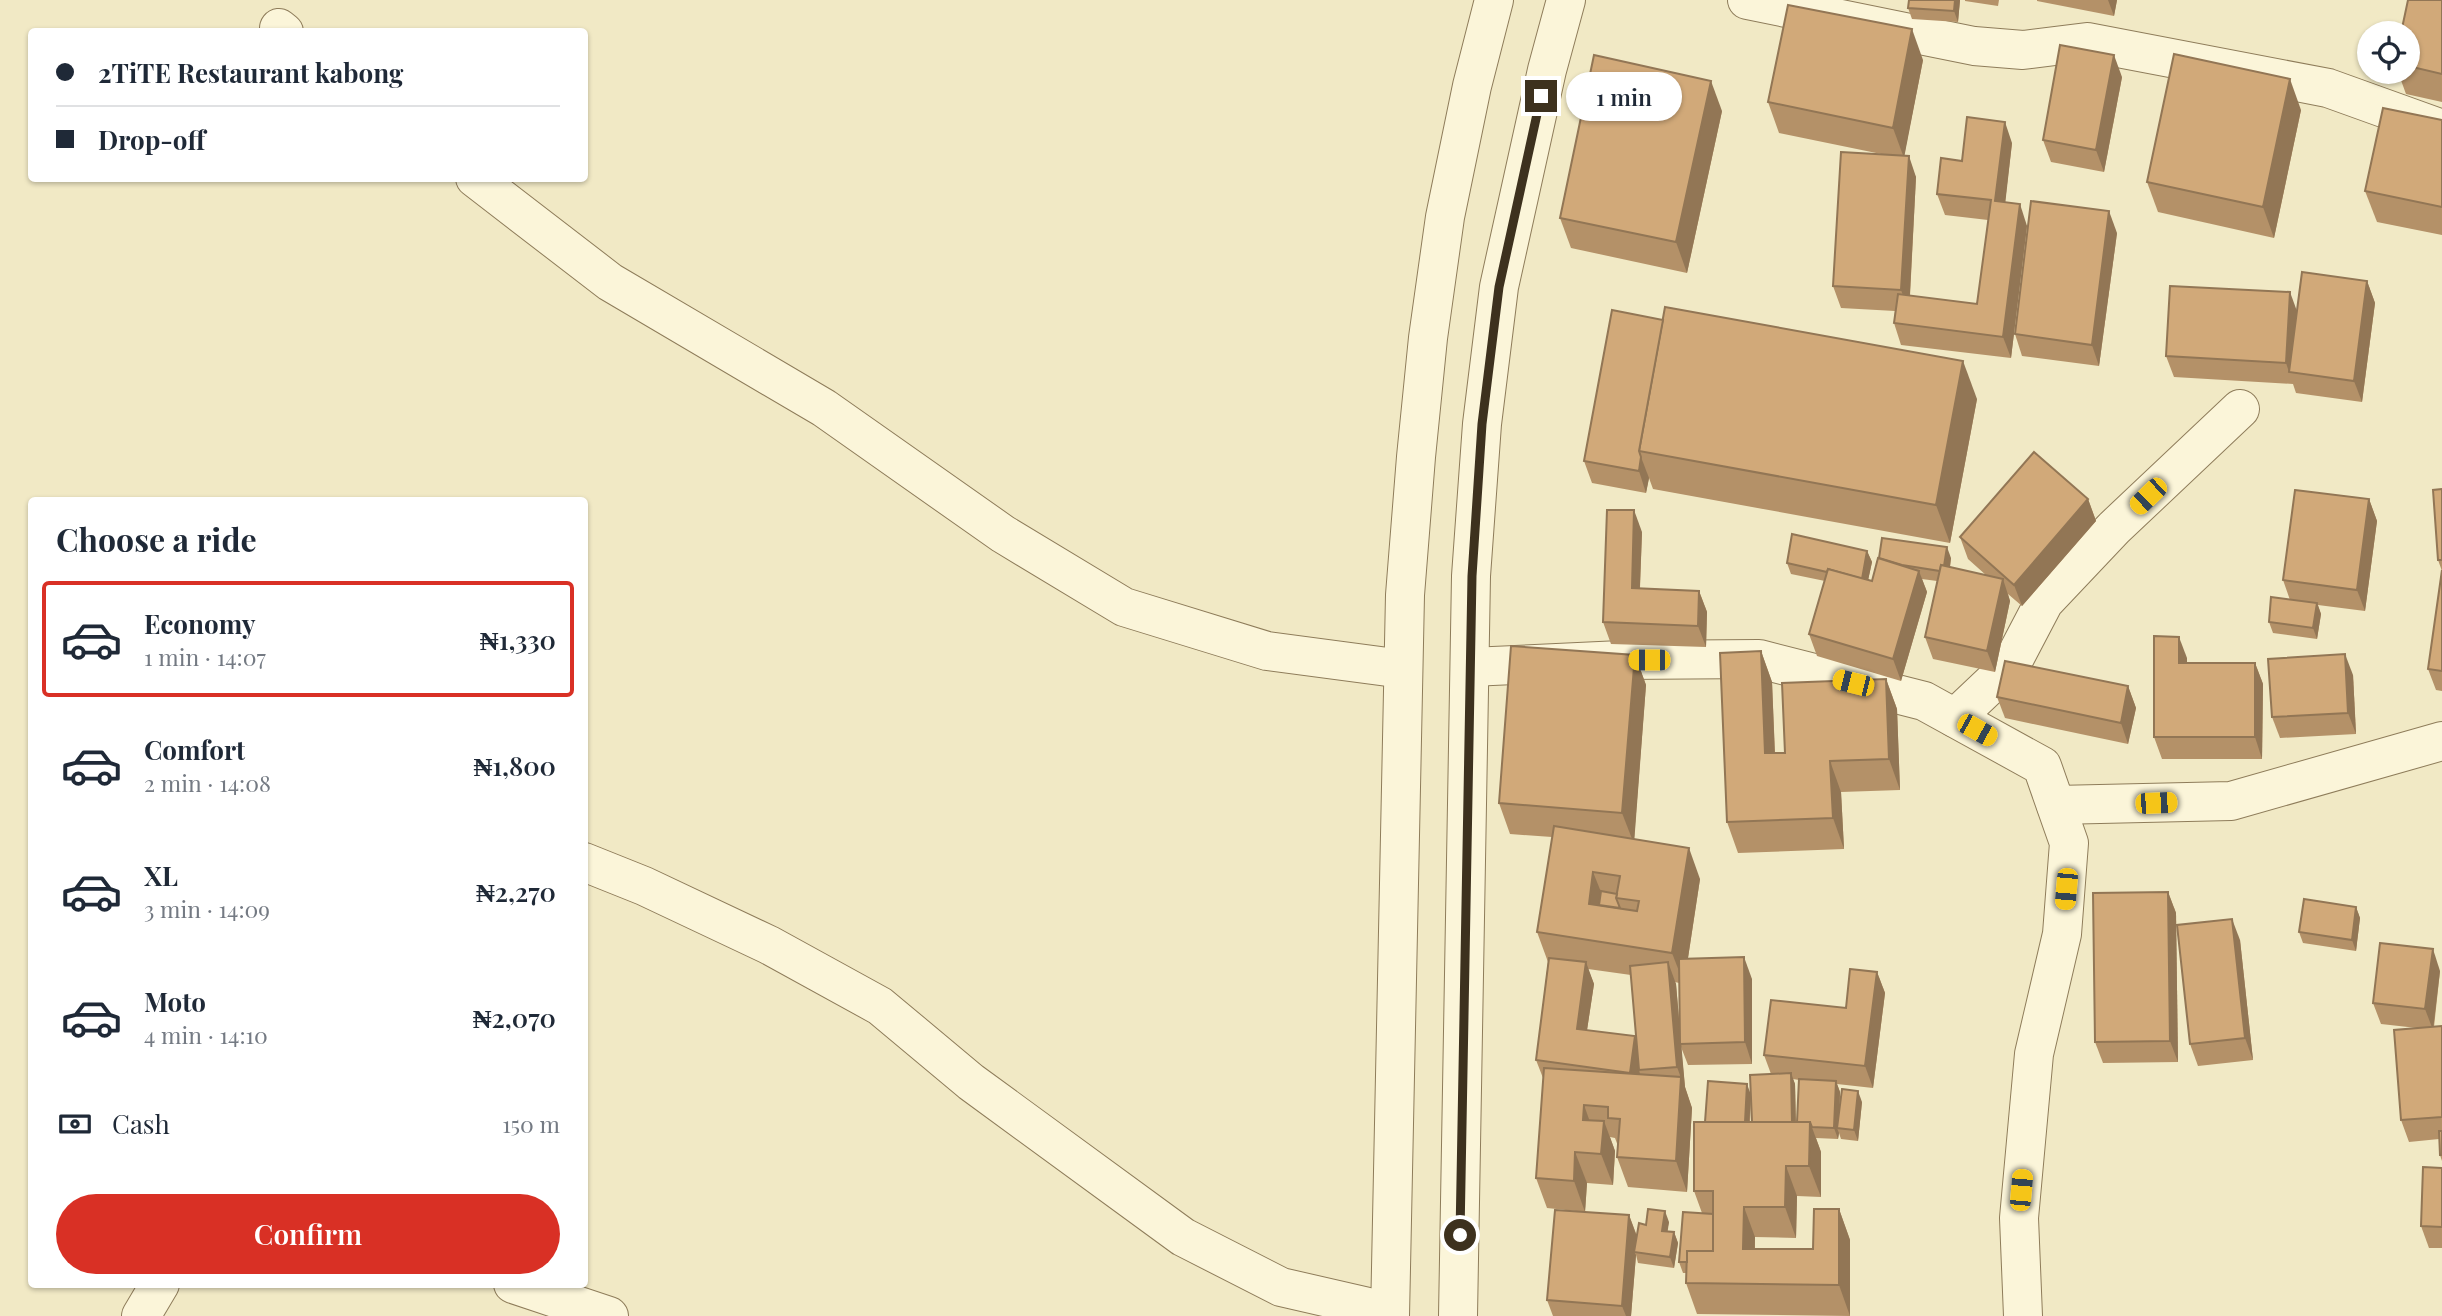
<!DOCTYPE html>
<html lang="en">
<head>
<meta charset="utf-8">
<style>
	body { margin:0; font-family:"Playfair Display",serif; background:#f6f6f7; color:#1f2937; height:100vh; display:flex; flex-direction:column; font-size:26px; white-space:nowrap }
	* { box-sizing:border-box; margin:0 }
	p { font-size:23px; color:#747a83 }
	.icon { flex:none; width:38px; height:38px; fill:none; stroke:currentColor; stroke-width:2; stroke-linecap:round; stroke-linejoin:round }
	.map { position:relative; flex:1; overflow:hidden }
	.details { position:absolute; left:28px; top:497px; width:560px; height:791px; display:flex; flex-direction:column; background:#fff; border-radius:7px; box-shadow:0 2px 5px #0004 }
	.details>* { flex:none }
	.hud { position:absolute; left:28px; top:28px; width:560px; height:154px; border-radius:7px; box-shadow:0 2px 5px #0004; display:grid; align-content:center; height:154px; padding:0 28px; background:#fff }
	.tools { position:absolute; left:2357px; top:21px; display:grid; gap:14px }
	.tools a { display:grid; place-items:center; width:63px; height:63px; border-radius:50%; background:#fff; box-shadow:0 2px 5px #0004; font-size:35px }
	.end { position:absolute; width:32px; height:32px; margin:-16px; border:9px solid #3d311e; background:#fff; box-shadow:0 0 0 4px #fff }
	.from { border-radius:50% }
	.bubble { position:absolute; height:49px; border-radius:24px; background:#fff; box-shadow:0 2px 5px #0004; font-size:23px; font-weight:600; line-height:49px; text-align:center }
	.car { position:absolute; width:21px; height:42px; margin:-21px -10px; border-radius:9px; box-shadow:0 0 5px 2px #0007; background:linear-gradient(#f5c518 24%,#345 0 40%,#f5c518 0 76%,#345 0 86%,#f5c518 0) }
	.hud b { display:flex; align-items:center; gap:24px; height:66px; font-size:26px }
	.hud b+b { border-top:2px solid #e0e1e3 }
	.hud i { width:18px; height:18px; background:#1f2937 }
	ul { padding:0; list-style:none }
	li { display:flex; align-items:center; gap:21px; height:116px; margin:0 14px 10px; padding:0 14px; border:4px solid transparent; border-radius:7px }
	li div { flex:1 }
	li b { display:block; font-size:26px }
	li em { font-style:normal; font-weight:600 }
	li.current { border-color:#d93025 }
	li>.icon { width:63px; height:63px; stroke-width:1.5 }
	h2 { padding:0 28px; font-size:32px; line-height:84px }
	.pay { display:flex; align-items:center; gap:18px; height:77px; padding:0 28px; font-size:26px }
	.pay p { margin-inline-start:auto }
	.cta { display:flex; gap:14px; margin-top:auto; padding:14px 28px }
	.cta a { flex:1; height:80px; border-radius:42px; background:#d93025; color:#fff; font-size:28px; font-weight:600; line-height:80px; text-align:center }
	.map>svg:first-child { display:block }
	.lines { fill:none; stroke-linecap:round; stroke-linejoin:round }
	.minor-casing { stroke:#8e7c5a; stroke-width:40 }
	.minor { stroke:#fbf5d9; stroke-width:38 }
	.wall { fill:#b49168; fill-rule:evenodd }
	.shaded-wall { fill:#927655 }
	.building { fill:#d1a979; stroke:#927655; stroke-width:2; fill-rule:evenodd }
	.route { stroke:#3d311e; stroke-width:9 }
</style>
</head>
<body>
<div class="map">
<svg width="2442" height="1316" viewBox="0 0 2442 1316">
	<rect width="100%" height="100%" fill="#f1e9c5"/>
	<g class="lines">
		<g class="minor-casing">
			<g id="minor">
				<path d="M1747,0l227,46 49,4 64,-8 241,46 114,41"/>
				<path d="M279,28l5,4"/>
				<path d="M475,178l135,104 214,126 179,126 121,73 143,44 136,18"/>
				<path d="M1470,667l151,-7 138,-1 165,42 118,65 27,77 -7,91 -28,120 -15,164 4,98"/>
				<path d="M1955,718l56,-53 33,-63 70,-74 126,-119"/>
				<path d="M2056,805l175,-4 211,-60"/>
				<path d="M584,862l60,24 125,59 111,61 91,76 212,155 98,50 109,25"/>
				<path d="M513,1284l96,32"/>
				<path d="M141,1316l19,-32"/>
				<path d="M1390,1316l15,-721 11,-138 12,-119 17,-121 27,-131 22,-86"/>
				<path d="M1458,1316l13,-740 11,-152 17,-137 48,-217 19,-70"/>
			</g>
		</g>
		<use href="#minor" class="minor"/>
	</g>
	<g class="wall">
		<path d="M1909,0h51l-2,22 -46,-3 -4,-11z"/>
		<path d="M1965,0h34l-1,6 -33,-5z"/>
		<path d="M2037,0h80l-3,16 -77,-15z"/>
		<path d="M2442,0v102l-36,-8 -8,-22h10v-39z"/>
		<path d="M1923,60l-19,96 12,21 -6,119 67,8 11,-84 -43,-5 -8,-21 25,-33 50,-18 -7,59 22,24 -16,132 -110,-13 -7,-22 1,-12 -54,-3 -8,-22 53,-131 -107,-22 -11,-31z"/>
		<path d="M2122,77l-18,95 -53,-10 -8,-22z"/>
		<path d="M2301,110l-27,128 -116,-26 -11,-30z"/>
		<path d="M1722,111l-35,162 -116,-25 -11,-30z"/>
		<path d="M2442,120v115l-65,-13 -12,-31z"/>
		<path d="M2117,233l-18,133 -77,-10 -7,-22z"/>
		<path d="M2367,281l8,22 -13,99 -66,-9 -3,-9 -119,-7 -8,-21 131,-45z"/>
		<path d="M1612,310l365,89 -27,144 -297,-54 -4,-11 -3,15 -54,-10 -8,-22z"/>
		<path d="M2442,489v202l-6,-1 -8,-21 14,-98 -4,-11z"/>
		<path d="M2088,499l8,22 -74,85 -14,-12 2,7 -15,71 -62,-13 -8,-22 12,-56 -15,-2 5,13 -26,89 -84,-25 -8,-22 16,-53 -34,-7 -4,-11 80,-12 5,11 -4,18 4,1 6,-23h73l-1,9 37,9 -19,-17 -8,-22z"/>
		<path d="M2369,499l8,22 -12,90 -47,-6 3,9 -4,25 -44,-6 -4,-11 21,-22 -7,-20z"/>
		<path d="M1642,532l-2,56 59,3 8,21 -1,35 -95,-3 -8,-22z"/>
		<path d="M1761,651l11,31 3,71h10l101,-74 11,30 3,81 -59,2 3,57 -106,4 -11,-31z"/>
		<path d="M1635,655l11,30 -12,154 66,40 -12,79 64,21v85l-64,1 -7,-18 4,40 7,21 -5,84 -59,-5 -11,-30 1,-11 -3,-8 -5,-1 5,14 -2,34 -26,-2 -2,29 -38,-4 -11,-30 7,-100 -7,-18 12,-98 -11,-30 15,-95 -42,-3 -11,-31zM1588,969l43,6 6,67 -50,-12 7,-46zM1675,982l4,1 1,49 -4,-48z"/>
		<path d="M2187,658v5h68l8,21 -1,75h-100l-8,-22z"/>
		<path d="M2353,675l3,59 -76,4 -8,-21z"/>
		<path d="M2128,686l8,22 -8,36 -123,-26 -8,-21z"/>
		<path d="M2168,892l8,21 2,149 -75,1 -8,-21z"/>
		<path d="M2356,907l4,11 -4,33 -53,-8 -4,-11z"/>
		<path d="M2240,940l13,120 -55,6 -8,-22z"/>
		<path d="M2440,971l-6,56 8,-1v135l-2,-6 -1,-16 -30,3 -8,-22 16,-92 -36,-4 -8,-21z"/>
		<path d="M1877,972l8,21 -12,95 -36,-4 3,8 -1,17 23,-7 -4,39 -17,-2 -2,-6 -1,6 -22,-1 5,14v45l-24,-1 -1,42 -41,-1v12h58l26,-40 11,31v76l-153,-2 -11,-31v-10h-3l-4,-11 23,-49 -8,-22 11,-69 46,-28 20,-20 -7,-19 82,-47zM1793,1079l6,1 -2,42h-1l-1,-38zM1751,1097l1,25h-2z"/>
		<path d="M2442,1168v80h-13l-8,-22z"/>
		<path d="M1629,1215l8,21 32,-14 -2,9 7,1 4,11 -4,25 -36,-5 -2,-8 -5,61h-78l-6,-16z"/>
	</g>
	<g class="shaded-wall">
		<path d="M1955,0h5l-2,22 -4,-11z"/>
		<path d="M2108,0h9l-3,16z"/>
		<path d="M1912,29l11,31 -19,98 -11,-30z"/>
		<path d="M2114,55l8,22 -18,95 -8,-22z"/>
		<path d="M2290,79l11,31 -27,128 -11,-31z"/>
		<path d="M1711,81l11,30 -35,162 -11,-31z"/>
		<path d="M2005,122l7,21 -9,80 -8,-22z"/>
		<path d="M1909,156l7,21 -7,134 -8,-21z"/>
		<path d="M2020,204l7,22 -16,132 -8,-21z"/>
		<path d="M2109,211l8,22 -18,133 -7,-21z"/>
		<path d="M2367,281l8,22 -13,99 -8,-21z"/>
		<path d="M2290,292l8,22 -9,58 -3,-9z"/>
		<path d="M1963,361l14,38 -27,144 -14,-38z"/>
		<path d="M1641,457l8,21 -3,15 -7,-22z"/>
		<path d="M2088,499l8,22 -74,85 -8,-21z"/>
		<path d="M2369,499l8,22 -12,90 -8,-21z"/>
		<path d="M1634,510l8,22 -3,77 -7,-21z"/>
		<path d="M1947,547l4,11 -3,24 -4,-11z"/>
		<path d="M1867,551l5,11 -6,28 -4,-11z"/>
		<path d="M1919,571l8,21 -26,89 -8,-22z"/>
		<path d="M2003,579l7,22 -15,71 -8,-21z"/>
		<path d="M1699,591l8,21 -1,35 -8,-21z"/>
		<path d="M2317,603l4,11 -4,25 -4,-11z"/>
		<path d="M2179,637l8,21v26l-8,-21z"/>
		<path d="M1761,651l11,31 4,102 -11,-31z"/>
		<path d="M2345,654l8,21 3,59 -8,-21z"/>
		<path d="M1635,655l11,30 -12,159 -12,-31z"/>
		<path d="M2255,663l8,21 -1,75 -7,-22z"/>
		<path d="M1886,679l11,30 3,81 -11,-31z"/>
		<path d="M2128,686l8,22 -8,36 -7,-21z"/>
		<path d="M1830,761l11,31 3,57 -11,-31z"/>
		<path d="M1689,848l11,31 -16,105 -12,-31z"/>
		<path d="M1593,872l12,30 -4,22 -12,-20z"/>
		<path d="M2168,892l8,21 2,149 -8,-21z"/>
		<path d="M2356,907l4,11 -4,33 -4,-11z"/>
		<path d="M2232,919l8,21 13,120 -8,-22z"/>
		<path d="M2433,949l7,22 -7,59 -8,-21z"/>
		<path d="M1744,957l8,22v85l-7,-22z"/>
		<path d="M1586,962l8,22 -10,66 -7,-21z"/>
		<path d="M1668,962l8,22 9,103 7,21 -5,84 -11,-31 5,-83 -4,-11z"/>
		<path d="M1877,972l8,21 -12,95 -8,-22z"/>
		<path d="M1635,1036l7,22 -3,12 1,4 -2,20 -8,-21z"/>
		<path d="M1791,1073l4,11 1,50 -4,-11z"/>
		<path d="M1836,1081l4,11 -1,36h-2l2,5 -1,6 -4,-11z"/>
		<path d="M1747,1084l4,11 -3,50 -4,-11z"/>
		<path d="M1858,1091l4,11 -4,39 -4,-11z"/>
		<path d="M1584,1105l11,31 -12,-16z"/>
		<path d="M1604,1121l11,30 -2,34 -12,-31z"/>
		<path d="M1810,1122l11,30v45l-12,-31z"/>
		<path d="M1575,1152l12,31 -2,29 -11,-31z"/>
		<path d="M1786,1166l11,30 -1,42 -11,-31z"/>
		<path d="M1744,1207l11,30 -1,42 -11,-30z"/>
		<path d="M1839,1209l11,31v76l-11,-31z"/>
		<path d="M1665,1211l4,11 -3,20 -4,-11z"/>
		<path d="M1629,1215l8,22 -3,15 2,3 -5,61h-5l-4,-10z"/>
		<path d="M1674,1232l4,11 -4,25 -4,-11z"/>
	</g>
	<g class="building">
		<path d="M1909,0h46l-1,11 -46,-3z"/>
		<path d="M2408,0h34v74l-34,-8v-33h-7z"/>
		<path d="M1788,5l124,24 -19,99 -125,-26z"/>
		<path d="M2060,45l54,10 -18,95 -53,-10z"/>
		<path d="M2174,54l116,25 -27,128 -116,-25z"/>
		<path d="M1594,55l117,26 -35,161 -116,-24z"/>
		<path d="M2383,108l59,12v87l-77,-16z"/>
		<path d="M1967,117l38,5 -10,79 25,3 -17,133 -109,-14 4,-29 79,10 14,-104 -54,-6 4,-36 21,3z"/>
		<path d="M1841,152l68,4 -8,134 -68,-4z"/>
		<path d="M2031,201l78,10 -17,134 -77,-11z"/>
		<path d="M2302,272l65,9 -13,100 -65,-9z"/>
		<path d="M2170,286l120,6 -4,71 -120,-7z"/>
		<path d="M1665,307l298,54 -27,144 -297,-54z"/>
		<path d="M1612,310l51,10 -24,131 2,6 -2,14 -55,-10z"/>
		<path d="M2034,452l54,47 -74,86 -54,-48z"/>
		<path d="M2442,489v71h-4l-5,-70z"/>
		<path d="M2295,490l74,9 -12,91 -74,-10z"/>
		<path d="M1607,510h27l-2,78 67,3 -1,35 -95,-4z"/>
		<path d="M1792,534l75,17 -5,28 -34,-10 -1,3 -40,-9z"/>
		<path d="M1882,538l65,9 -3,19 -3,-1 -1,6 -38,-6 -23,-7z"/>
		<path d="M1878,558l41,13 -26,88 -84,-25 19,-65 44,12z"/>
		<path d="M1941,565l62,14 -16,72 -62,-14z"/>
		<path d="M2442,570v101l-14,-2z"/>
		<path d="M2271,597l46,6 -4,25 -44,-6z"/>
		<path d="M2154,636l25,1v26h76v74h-101z"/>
		<path d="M1511,646l124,9 -13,158 -123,-10z"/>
		<path d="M1761,651l4,102h20l-3,-70 104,-4 3,80 -59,2 3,57 -106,4 -7,-169z"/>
		<path d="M2345,654l3,59 -76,4 -4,-58z"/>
		<path d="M2005,661l123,25 -7,37 -124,-26z"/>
		<path d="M1554,826l135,22 -17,105 -135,-21zM1593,872l27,4 -4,22 23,3 -2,10 -48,-7z"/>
		<path d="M1601,891l16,3 -1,4 4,10 -21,-3z"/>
		<path d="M2168,892l2,149 -75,1 -2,-149z"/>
		<path d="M2304,899l52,8 -4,33 -53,-8z"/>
		<path d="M2232,919l13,119 -55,6 -13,-119z"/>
		<path d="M2380,943l53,6 -8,60 -52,-6z"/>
		<path d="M1744,957l1,85 -65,2 -1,-85z"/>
		<path d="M1549,958l37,4 -9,67 58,7 -5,37 -94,-13z"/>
		<path d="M1668,962l9,105 -38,3 -9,-104z"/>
		<path d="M1850,969l27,3 -12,94 -101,-11 7,-55 75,8z"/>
		<path d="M2442,1026v91l-41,3 -7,-90z"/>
		<path d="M1544,1068l137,9 -5,84 -59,-4 3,-38 -12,-1v-11l-24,-2 -1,15 21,1 -3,33 -26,-2 -1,29 -38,-3z"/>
		<path d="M1791,1073l1,49h-40l-2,-47z"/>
		<path d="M1799,1079l37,2 -2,47 -22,-1 -2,-5h-13z"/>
		<path d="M1708,1081l39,3 -2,38h-40z"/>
		<path d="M1842,1089l16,2 -4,39 -17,-2z"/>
		<path d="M1694,1122h116l-1,44h-23l-1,41h-41l-1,42h70l1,-40h25v76l-153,-2 1,-32h26v-60h-19z"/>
		<path d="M2439,1131h3v24h-2z"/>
		<path d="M2423,1167l19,1v59l-21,-1z"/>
		<path d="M1648,1209l17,2 -3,20 12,1 -4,25 -36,-5 5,-29 7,2z"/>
		<path d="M1555,1210l74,5 -7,91 -75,-6z"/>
		<path d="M1683,1212l30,2v37h-26v11h-8z"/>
	</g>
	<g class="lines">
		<path class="route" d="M1460,1235l12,-659 10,-152 17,-137 42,-191"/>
	</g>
</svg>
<div class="tools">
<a><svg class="icon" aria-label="locate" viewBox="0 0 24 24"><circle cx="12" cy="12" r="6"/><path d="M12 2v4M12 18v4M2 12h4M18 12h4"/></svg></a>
</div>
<i class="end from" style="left:1460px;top:1235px"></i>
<i class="end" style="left:1541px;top:96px"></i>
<div class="bubble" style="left:1566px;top:72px;width:116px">1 min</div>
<i class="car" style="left:2148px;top:496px;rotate:226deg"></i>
<i class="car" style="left:1649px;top:660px;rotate:270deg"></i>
<i class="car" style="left:1853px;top:683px;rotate:284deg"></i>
<i class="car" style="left:1977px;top:730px;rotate:119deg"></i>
<i class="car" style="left:2156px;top:803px;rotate:88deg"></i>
<i class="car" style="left:2066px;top:889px;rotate:185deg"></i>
<i class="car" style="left:2021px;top:1190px;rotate:5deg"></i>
<div class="hud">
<b><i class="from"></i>2TiTE Restaurant kabong</b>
<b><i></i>Drop-off</b>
</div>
<section class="details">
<h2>Choose a ride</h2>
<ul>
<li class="current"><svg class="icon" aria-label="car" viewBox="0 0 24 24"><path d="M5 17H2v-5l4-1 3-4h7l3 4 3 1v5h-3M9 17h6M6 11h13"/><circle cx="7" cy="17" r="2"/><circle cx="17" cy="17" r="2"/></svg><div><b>Economy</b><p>1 min · 14:07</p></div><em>₦1,330</em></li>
<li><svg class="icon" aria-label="car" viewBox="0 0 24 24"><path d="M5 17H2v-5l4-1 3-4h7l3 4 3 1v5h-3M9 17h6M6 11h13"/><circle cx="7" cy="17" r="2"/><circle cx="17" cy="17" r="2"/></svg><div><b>Comfort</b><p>2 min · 14:08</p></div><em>₦1,800</em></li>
<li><svg class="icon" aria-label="car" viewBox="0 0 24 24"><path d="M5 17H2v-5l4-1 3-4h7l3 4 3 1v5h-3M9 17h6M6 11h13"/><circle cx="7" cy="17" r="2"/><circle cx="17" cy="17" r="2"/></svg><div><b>XL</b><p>3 min · 14:09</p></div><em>₦2,270</em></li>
<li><svg class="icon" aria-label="car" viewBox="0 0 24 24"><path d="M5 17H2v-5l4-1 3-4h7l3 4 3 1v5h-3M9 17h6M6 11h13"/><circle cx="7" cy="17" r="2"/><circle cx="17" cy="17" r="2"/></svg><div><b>Moto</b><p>4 min · 14:10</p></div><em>₦2,070</em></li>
</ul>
<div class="pay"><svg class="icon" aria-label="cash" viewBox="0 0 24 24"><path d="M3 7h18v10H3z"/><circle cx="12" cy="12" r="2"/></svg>Cash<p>150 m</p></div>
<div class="cta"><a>Confirm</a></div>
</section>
</div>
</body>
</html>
